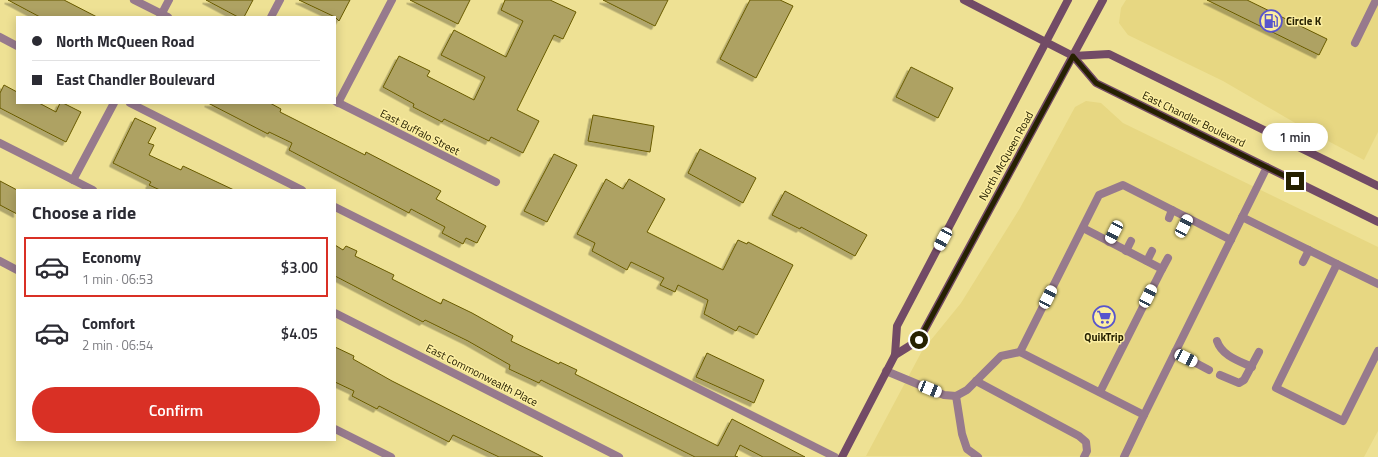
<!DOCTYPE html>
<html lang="en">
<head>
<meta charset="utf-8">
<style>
	body { margin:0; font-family:"Titillium Web",sans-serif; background:#f2f2f3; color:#2b2b33; height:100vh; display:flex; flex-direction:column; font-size:15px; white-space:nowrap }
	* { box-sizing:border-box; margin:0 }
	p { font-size:13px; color:#7c7c81 }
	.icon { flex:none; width:22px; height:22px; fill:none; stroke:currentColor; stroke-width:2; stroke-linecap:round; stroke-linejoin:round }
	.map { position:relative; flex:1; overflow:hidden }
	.sheet { position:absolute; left:16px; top:189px; width:320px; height:252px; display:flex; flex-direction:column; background:#fff; border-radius:0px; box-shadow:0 2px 10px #0003 }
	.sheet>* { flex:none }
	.banner { position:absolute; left:16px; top:16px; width:320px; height:88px; border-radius:0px; box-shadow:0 2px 10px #0003; display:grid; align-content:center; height:88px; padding:0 16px; background:#fff }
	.end { position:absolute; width:18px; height:18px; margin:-9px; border:5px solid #262101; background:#fff; box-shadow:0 0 0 2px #fff }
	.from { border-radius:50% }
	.bubble { position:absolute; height:28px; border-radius:14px; background:#fff; box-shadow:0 2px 10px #0003; font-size:13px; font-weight:600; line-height:28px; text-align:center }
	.car { position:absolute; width:12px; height:24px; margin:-12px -6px; border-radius:5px; box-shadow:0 0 3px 1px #0007; background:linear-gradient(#fff 24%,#345 0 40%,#fff 0 76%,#345 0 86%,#fff 0) }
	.banner b { display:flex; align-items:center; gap:14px; height:38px; font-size:15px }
	.banner b+b { border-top:1px solid #e1e1e2 }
	.banner i { width:10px; height:10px; background:#2b2b33 }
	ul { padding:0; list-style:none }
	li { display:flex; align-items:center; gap:12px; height:60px; margin:0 8px 6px; padding:0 8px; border:2px solid transparent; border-radius:0px }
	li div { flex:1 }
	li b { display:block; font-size:15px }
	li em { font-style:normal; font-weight:600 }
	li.on { border-color:#d93025 }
	li>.icon { width:36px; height:36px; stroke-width:1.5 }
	h2 { padding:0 16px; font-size:18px; line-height:48px }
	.button { display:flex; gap:8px; margin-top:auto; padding:8px 16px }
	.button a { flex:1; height:46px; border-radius:24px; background:#d93025; color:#fff; font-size:16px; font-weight:600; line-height:46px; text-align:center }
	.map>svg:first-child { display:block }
	.built { fill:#e7d782 }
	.building { fill:#aea264; stroke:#685a00; filter:url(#shadow) }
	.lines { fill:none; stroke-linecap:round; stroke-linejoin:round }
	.service { stroke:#977a8d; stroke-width:8 }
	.minor { stroke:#977a8d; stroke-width:8 }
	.secondary { stroke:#724b66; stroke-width:8 }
	.route { stroke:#262101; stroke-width:5 }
	.labels { text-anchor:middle; stroke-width:3; stroke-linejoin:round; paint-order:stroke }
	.poi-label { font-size:11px; font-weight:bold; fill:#262101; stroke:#fceea1; text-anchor:start }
	.street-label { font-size:11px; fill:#262101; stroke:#fceea1 }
</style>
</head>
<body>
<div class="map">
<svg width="1378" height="457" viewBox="0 0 1378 457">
	<defs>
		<filter id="shadow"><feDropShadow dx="-3.5" dy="3.5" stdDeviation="0" flood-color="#0004"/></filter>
	</defs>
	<rect width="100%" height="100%" fill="#eee194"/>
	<g class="built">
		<path d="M1126,0h252v132l-14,28 -55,-29 -86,-50 -95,-46 -9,-12 2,-15z"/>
		<path d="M1086,101l15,2 22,20 255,124v184l-14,26 -498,-1 56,-105 39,-48 59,-95 55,-101z"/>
	</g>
	<g class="building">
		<path d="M8,0h56l33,17h-57z"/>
		<path d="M206,0h47l-9,17h-6z"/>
		<path d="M299,0h51l-11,21 -4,-4z"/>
		<path d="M410,0h60l-12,24z"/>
		<path d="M505,0h45l26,12 -13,27 -9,-4 -37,75 22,11 -16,32 -32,-16 -2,4 -45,-22 -2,3 -29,-15 1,-3 -31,-17 16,-31 31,15 -3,5 47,24 11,-23 -44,-22 13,-25 52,27 17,-36 -22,-11z"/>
		<path d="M603,0h65l-13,26z"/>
		<path d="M750,0h30l13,6 -37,72 -36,-19z"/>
		<path d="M1207,0h40l80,39 -8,16z"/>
		<path d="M911,67l42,21 -15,30 -42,-21z"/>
		<path d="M4,85l13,7v11h22l17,9 4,-9h3l18,9 -15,30 -66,-34v-15z"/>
		<path d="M208,103h62l11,6 -1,3 85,43 1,-3 75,39 -5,8 50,27 -9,17 -11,-5 -3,6 -21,-11 3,-6 -34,-18 -2,4 -120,-63 3,-7 -23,-11 -1,2z"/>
		<path d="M593,115l61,11 -4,26 -62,-11z"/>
		<path d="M135,118l21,10 -8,15 6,2 -5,10 32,15 2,-4 51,24h-74l-11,-5 2,-3 -38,-19z"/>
		<path d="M700,149l56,29 -13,25 -55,-30z"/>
		<path d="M554,154l23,11 -30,57 -23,-11z"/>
		<path d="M606,179l17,10 6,-10 36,20 -18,33 76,38 15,-30 9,4 1,-2 45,23 -36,70 -18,-9 -3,5 -32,-17 4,-14 -30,-15 -3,7 -15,-7 4,-7 -33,-16 -4,8 -35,-19 3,-8 -18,-9z"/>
		<path d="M0,181l17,9v24l-17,-9z"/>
		<path d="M785,191l82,44 -12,21 -54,-29 -1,2 -28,-14z"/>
		<path d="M335,245l8,5 3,-4 11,5 -2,5 39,19 -2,4 49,25 2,-5 29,14 41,23 -2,5 48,23 1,-2 17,8 -2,4 143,72 14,-27 73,38h-42l-23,-12 -5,11 3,1h-43l-154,-77 -2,3 -30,-14 1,-4 -42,-24 -43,-21 -2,2 -88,-46z"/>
		<path d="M335,347l19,9 -1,3 39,22 151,76h-44l-46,-22 -4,7 -70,-36 -2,3 -25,-13 2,-5 -19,-9z"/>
		<path d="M707,353l57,27 -10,23 -58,-26z"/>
	</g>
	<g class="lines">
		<g class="service">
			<path d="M271,17l9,-17"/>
			<path d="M0,37l17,9"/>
			<path d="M1355,43l21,-43"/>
			<path d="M130,103l172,87"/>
			<path d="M335,207l500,250"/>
			<path d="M1242,217l95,47"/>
			<path d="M1169,218l3,-8"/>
			<path d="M1188,218l43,22"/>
			<path d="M1083,228l79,41 6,-11"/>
			<path d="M1109,242l5,-10"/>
			<path d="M1126,251l5,-10"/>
			<path d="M1147,261l5,-10"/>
			<path d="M1303,262l6,-12"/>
			<path d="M1378,284l-41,-20 -61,124 67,33 35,-70"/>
			<path d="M1217,341c5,15 22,20 35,26"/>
			<path d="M1020,352l79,-157 24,-10 65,33 -4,8"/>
			<path d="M1175,352l34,18"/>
			<path d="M886,371l58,24 12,1 11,-6 34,-34 19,-4 124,63 123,-248"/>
			<path d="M1220,375l19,8 5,-3 15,-28"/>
			<path d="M976,381l103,55 7,6 1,9 -3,6"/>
			<path d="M1100,392l62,-123"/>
			<path d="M956,396l6,38 5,15 11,8"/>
			<path d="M1124,457l20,-42"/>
		</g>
		<g class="minor">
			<path d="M134,0l34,17"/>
			<path d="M160,17l9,-17"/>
			<path d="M335,101l161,81"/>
			<path d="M338,103l54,-103"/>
			<path d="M0,143l93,47"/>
			<path d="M73,180l41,-77"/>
			<path d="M0,261l17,9"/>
			<path d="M335,313l284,144"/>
			<path d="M335,429l56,28"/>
		</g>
		<g class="secondary">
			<path d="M964,0l109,56 23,27 282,139"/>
			<path d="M1073,56l36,-2 269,132"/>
			<path d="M895,355l24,-15 184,-340"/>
			<path d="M842,457l53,-102 2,-29 171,-326"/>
		</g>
	</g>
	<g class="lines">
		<path class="route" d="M919,340l154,-284 23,27 199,98"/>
	</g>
	<defs>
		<g id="fuel-ring" transform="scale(1.15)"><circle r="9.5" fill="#fceea1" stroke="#5855cd" stroke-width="1.5"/><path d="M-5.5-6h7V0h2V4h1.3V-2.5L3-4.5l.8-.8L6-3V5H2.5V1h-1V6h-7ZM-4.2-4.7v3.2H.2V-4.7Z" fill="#5855cd"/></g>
		<g id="supermarket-ring" transform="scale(1.15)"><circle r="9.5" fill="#fceea1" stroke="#5855cd" stroke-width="1.5"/><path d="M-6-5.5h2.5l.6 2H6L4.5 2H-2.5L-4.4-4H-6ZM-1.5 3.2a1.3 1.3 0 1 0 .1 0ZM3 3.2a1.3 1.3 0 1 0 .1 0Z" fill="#5855cd"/></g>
	</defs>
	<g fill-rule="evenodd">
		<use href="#fuel-ring" x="1271" y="21"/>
		<use href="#supermarket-ring" x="1104" y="317"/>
	</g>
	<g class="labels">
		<g class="poi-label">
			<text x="1286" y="25">Circle K</text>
			<text x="1104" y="341" text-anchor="middle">QuikTrip</text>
		</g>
		<g class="street-label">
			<text transform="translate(1194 119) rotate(26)" y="4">East Chandler Boulevard</text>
			<text transform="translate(420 132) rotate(27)" y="4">East Buffalo Street</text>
			<text transform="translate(1006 156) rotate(-61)" y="4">North McQueen Road</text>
			<text transform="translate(482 375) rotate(27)" y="4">East Commonwealth Place</text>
		</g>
	</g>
</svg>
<i class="end from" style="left:919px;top:340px"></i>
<i class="end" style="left:1295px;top:181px"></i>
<div class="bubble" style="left:1262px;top:123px;width:66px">1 min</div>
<i class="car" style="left:1184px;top:226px;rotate:27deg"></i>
<i class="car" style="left:1114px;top:232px;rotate:207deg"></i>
<i class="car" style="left:943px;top:239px;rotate:208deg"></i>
<i class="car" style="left:1148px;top:296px;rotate:27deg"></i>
<i class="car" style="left:1048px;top:297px;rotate:27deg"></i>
<i class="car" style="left:1186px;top:358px;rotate:117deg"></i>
<i class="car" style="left:930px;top:389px;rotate:112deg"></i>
<div class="banner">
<b><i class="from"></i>North McQueen Road</b>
<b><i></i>East Chandler Boulevard</b>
</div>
<section class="sheet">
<h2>Choose a ride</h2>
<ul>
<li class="on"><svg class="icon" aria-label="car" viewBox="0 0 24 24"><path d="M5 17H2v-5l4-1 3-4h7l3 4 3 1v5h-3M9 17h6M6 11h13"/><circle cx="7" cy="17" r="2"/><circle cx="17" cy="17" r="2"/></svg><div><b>Economy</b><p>1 min · 06:53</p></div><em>$3.00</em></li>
<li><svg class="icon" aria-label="car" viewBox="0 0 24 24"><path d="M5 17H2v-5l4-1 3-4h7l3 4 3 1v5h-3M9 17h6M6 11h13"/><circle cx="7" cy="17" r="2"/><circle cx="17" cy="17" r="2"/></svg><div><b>Comfort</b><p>2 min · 06:54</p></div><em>$4.05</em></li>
</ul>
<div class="button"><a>Confirm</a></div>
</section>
</div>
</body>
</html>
